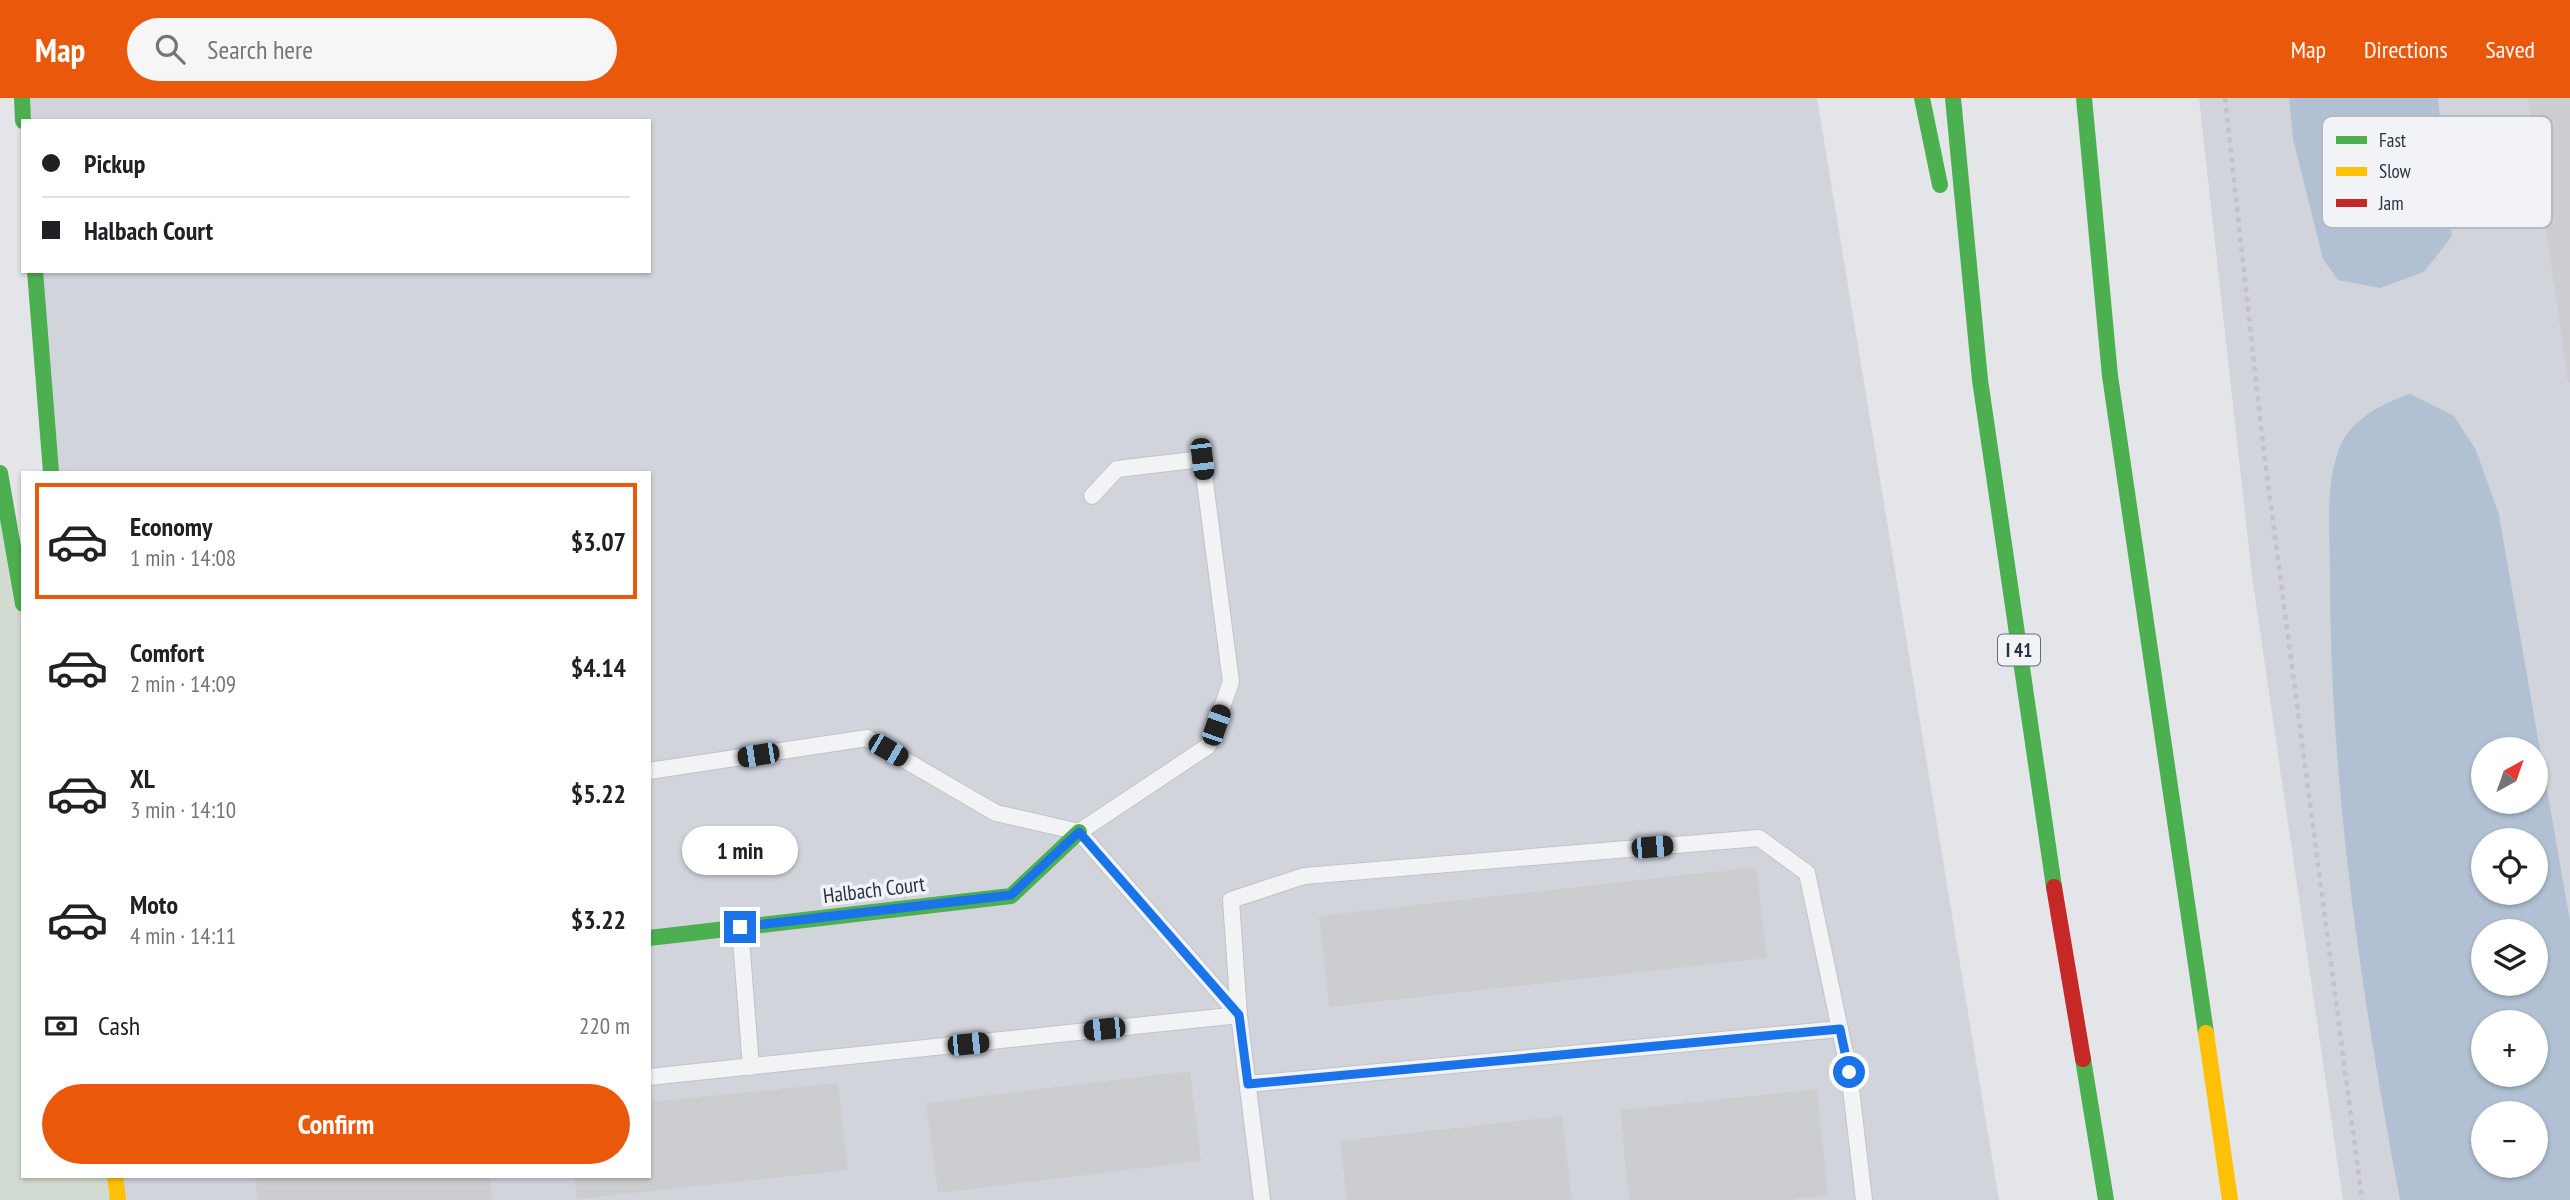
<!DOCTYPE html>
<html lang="en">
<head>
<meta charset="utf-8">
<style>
	body { margin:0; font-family:"PT Sans Narrow",sans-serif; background:#f6f6f6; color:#202124; height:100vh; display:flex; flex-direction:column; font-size:26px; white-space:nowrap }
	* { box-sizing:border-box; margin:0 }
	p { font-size:23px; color:#757577 }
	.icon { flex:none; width:38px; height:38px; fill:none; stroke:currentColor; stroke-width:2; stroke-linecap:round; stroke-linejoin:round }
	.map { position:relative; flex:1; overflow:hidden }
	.panel { position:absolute; left:21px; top:373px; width:630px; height:707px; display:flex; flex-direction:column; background:#fff; border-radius:0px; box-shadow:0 2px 5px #0004 }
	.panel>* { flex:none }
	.banner { position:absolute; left:21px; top:21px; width:630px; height:154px; border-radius:0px; box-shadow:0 2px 5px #0004; display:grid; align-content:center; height:154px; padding:0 21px; background:#fff }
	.needle { width:46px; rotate:40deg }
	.controls { position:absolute; left:2471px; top:639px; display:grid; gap:14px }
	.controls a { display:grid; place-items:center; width:77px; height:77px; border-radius:50%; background:#fff; box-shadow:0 2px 5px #0004; font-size:35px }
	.end { position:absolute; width:32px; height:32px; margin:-16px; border:9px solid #1a73e8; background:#fff; box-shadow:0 0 0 4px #fff }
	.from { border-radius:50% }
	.bubble { position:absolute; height:49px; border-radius:24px; background:#fff; box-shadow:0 2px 5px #0004; font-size:23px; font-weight:600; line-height:49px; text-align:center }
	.car { position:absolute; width:21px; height:42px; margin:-21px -10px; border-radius:9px; box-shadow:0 0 5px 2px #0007; background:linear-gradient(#222 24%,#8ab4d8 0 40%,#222 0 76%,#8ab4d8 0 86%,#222 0) }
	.banner b { display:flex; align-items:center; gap:24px; height:66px; font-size:26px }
	.banner b+b { border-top:2px solid #e0e0e0 }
	.banner i { width:18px; height:18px; background:#202124 }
	ul { padding:12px 0 0; list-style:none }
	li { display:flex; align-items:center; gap:21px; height:116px; margin:0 14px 10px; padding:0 7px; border:4px solid transparent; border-radius:0px }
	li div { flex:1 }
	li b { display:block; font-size:26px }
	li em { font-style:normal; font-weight:600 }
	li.active { border-color:#ea580c }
	li>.icon { width:63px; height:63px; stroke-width:1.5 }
	.pay { display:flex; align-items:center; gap:18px; height:77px; padding:0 21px; font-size:26px }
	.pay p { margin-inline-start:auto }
	.primary-button { display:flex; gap:14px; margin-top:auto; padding:14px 21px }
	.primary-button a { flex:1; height:80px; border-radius:42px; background:#ea580c; color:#fff; font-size:28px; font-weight:600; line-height:80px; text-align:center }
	header { display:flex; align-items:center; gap:42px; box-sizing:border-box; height:98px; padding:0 35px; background:#ea580c; color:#fff }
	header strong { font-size:33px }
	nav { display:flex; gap:38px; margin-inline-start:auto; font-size:24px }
	.search { width:490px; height:63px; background:#f6f6f6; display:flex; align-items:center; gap:18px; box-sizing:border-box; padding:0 24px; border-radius:38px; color:#757577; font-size:26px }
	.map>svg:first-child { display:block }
	.built { fill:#d1d4db; fill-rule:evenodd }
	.green { fill:#d3dcd3 }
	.water { fill:#b1c1d3; fill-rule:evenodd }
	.building { fill:#cbcdd0 }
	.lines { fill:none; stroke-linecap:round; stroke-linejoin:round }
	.lane-casing { stroke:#c1c3c6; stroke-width:18 }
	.path { stroke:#c2c3c8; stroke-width:4.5; stroke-dasharray:5 5; stroke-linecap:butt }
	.lane { stroke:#f2f3f5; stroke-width:16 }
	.fast { stroke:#4caf50; stroke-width:16 }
	.slow { stroke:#ffc107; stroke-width:16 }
	.jam { stroke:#c62828; stroke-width:16 }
	.route { stroke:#1a73e8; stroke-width:9 }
	.labels { text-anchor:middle; stroke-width:7; stroke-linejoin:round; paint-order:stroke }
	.shield { fill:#f1f3f7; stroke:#656c78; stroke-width:2 }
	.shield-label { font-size:19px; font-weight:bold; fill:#293242 }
	.street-label { font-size:21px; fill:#293242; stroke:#f1f3f7 }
	.key { fill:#f1f3f7; stroke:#b5b9c1; stroke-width:2 }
	.key-label { font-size:19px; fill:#293242 }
</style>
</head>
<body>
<header>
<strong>Map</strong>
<div class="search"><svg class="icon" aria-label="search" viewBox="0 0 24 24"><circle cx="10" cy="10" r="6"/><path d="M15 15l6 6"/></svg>Search here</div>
<nav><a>Map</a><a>Directions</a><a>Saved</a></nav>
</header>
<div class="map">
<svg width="2570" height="1102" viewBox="0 0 2570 1102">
	<rect width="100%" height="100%" fill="#e3e5e8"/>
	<g class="built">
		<path d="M22,0h1795l182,1102h-1881l-3,-24h534v-704h-598l-16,-201h614v-150h-626z"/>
		<path d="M2199,0h371v1102h-227l-91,-624zM2483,651h53v53h-53zM2483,742h53v52h-53zM2483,833h53v53h-53zM2483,924h53v52h-53zM2483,1015h53v53h-53z"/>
	</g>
	<path class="green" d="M0,375l23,131v572h92l3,24h-118z"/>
	<g class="water">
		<path d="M2289,0h149l14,138 -28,36 -44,16 -42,-8 -15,-21 -30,-120z"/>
		<path d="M2410,296l44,22 22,34 23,65 71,406v279h-170c-39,-206 -70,-416 -70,-627 0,-43 -6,-91 12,-131 12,-24 43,-40 68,-48zM2483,651h53v53h-53zM2483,742h53v52h-53zM2483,833h53v53h-53zM2483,924h53v52h-53zM2483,1015h53v53h-53z"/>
	</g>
	<g class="building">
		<path d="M2528,0h42v285h-2z"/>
		<path d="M1756,769l11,91 -438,49 -10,-91z"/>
		<path d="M1190,973l11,90 -263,32 -12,-90z"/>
		<path d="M838,985l10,87 -271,29 -3,-23h75v-74z"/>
		<path d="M1817,991l11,107 -41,4h-158l-9,-90z"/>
		<path d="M1562,1018l10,84h-225l-7,-59z"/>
		<path d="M255,1078h234l3,24h-234z"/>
	</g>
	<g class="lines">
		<g class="lane-casing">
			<g id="lane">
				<path d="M649,673l218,-33 129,75 83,19 160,183 -590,62"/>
				<path d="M1079,734l129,-86 23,-64 -29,-223 -85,10 -25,27"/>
				<path d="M740,829l11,140"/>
				<path d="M1248,986l592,-55"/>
				<path d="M1262,1102l-23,-185 -8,-115 73,-24 455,-38 48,35 42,199 15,128"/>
			</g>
		</g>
		<path class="path" d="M2225,0l38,347 99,755"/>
		<use href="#lane" class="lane"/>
		<g class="fast">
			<path d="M22,0l1,23"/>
			<path d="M1922,0l18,87"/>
			<path d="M1953,0l27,282 74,507"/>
			<path d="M2084,0l26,278 96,657"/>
			<path d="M35,173l16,201"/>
			<path d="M0,375l23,131"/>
			<path d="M649,840l362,-42 68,-64"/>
			<path d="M2083,961l23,141"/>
		</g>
		<g class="slow">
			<path d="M2206,935l24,167"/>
			<path d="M115,1078l3,24"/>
		</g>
		<path class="jam" d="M2054,789l29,172"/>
	</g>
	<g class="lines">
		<path class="route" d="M740,829l271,-32 68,-63 160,183 9,69 592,-55 9,43"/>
	</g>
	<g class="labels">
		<rect class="shield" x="1998" y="536.5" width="42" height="31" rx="5"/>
		<g class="shield-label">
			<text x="2019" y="559">I 41</text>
		</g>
		<g class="street-label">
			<text transform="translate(874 792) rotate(-7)" y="7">Halbach Court</text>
		</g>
	</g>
	<rect x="2322" y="18" width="230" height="112" rx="10" class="key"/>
	<rect x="2336" y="38" width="31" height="8" fill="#4caf50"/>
	<rect x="2336" y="69" width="31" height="9" fill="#ffc107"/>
	<rect x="2336" y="101" width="31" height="8" fill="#c62828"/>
	<g class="key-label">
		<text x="2379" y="49">Fast</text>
		<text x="2379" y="80">Slow</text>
		<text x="2379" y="112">Jam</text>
	</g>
</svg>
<div class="controls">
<a><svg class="needle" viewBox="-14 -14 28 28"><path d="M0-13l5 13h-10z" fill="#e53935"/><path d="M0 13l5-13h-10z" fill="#757577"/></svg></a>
<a><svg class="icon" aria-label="locate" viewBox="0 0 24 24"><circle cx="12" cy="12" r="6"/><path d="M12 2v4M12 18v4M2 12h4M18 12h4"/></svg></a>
<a><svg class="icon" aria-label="layers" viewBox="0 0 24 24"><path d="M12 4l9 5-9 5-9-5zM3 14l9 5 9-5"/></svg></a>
<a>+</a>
<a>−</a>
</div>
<i class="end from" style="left:1849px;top:974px"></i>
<i class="end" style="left:740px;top:829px"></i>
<div class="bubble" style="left:682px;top:728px;width:116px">1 min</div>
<i class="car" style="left:1202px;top:361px;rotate:173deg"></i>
<i class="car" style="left:1216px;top:627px;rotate:19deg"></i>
<i class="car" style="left:888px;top:652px;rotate:120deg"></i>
<i class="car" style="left:758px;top:657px;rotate:261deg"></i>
<i class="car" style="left:1652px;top:749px;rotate:85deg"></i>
<i class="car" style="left:1104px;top:931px;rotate:264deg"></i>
<i class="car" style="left:968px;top:946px;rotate:84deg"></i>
<div class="banner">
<b><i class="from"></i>Pickup</b>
<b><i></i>Halbach Court</b>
</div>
<section class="panel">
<ul>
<li class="active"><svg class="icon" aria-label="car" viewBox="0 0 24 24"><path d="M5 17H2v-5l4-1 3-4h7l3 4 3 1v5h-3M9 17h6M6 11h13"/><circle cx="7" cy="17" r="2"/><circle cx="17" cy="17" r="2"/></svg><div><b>Economy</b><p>1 min · 14:08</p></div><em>$3.07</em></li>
<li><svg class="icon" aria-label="car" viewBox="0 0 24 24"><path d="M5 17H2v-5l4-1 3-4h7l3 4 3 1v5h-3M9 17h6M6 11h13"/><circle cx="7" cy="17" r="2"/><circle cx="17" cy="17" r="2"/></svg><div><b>Comfort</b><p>2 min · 14:09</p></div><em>$4.14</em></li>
<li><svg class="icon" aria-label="car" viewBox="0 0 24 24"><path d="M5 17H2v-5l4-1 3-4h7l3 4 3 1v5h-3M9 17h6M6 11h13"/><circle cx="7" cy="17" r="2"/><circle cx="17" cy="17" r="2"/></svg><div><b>XL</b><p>3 min · 14:10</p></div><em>$5.22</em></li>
<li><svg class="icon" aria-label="car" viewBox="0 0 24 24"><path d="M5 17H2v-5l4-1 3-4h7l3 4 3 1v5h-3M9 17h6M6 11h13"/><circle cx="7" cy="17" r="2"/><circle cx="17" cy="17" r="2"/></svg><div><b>Moto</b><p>4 min · 14:11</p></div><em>$3.22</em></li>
</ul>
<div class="pay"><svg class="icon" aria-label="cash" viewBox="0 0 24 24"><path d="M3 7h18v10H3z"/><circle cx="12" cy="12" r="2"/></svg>Cash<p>220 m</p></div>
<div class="primary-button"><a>Confirm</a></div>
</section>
</div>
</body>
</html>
